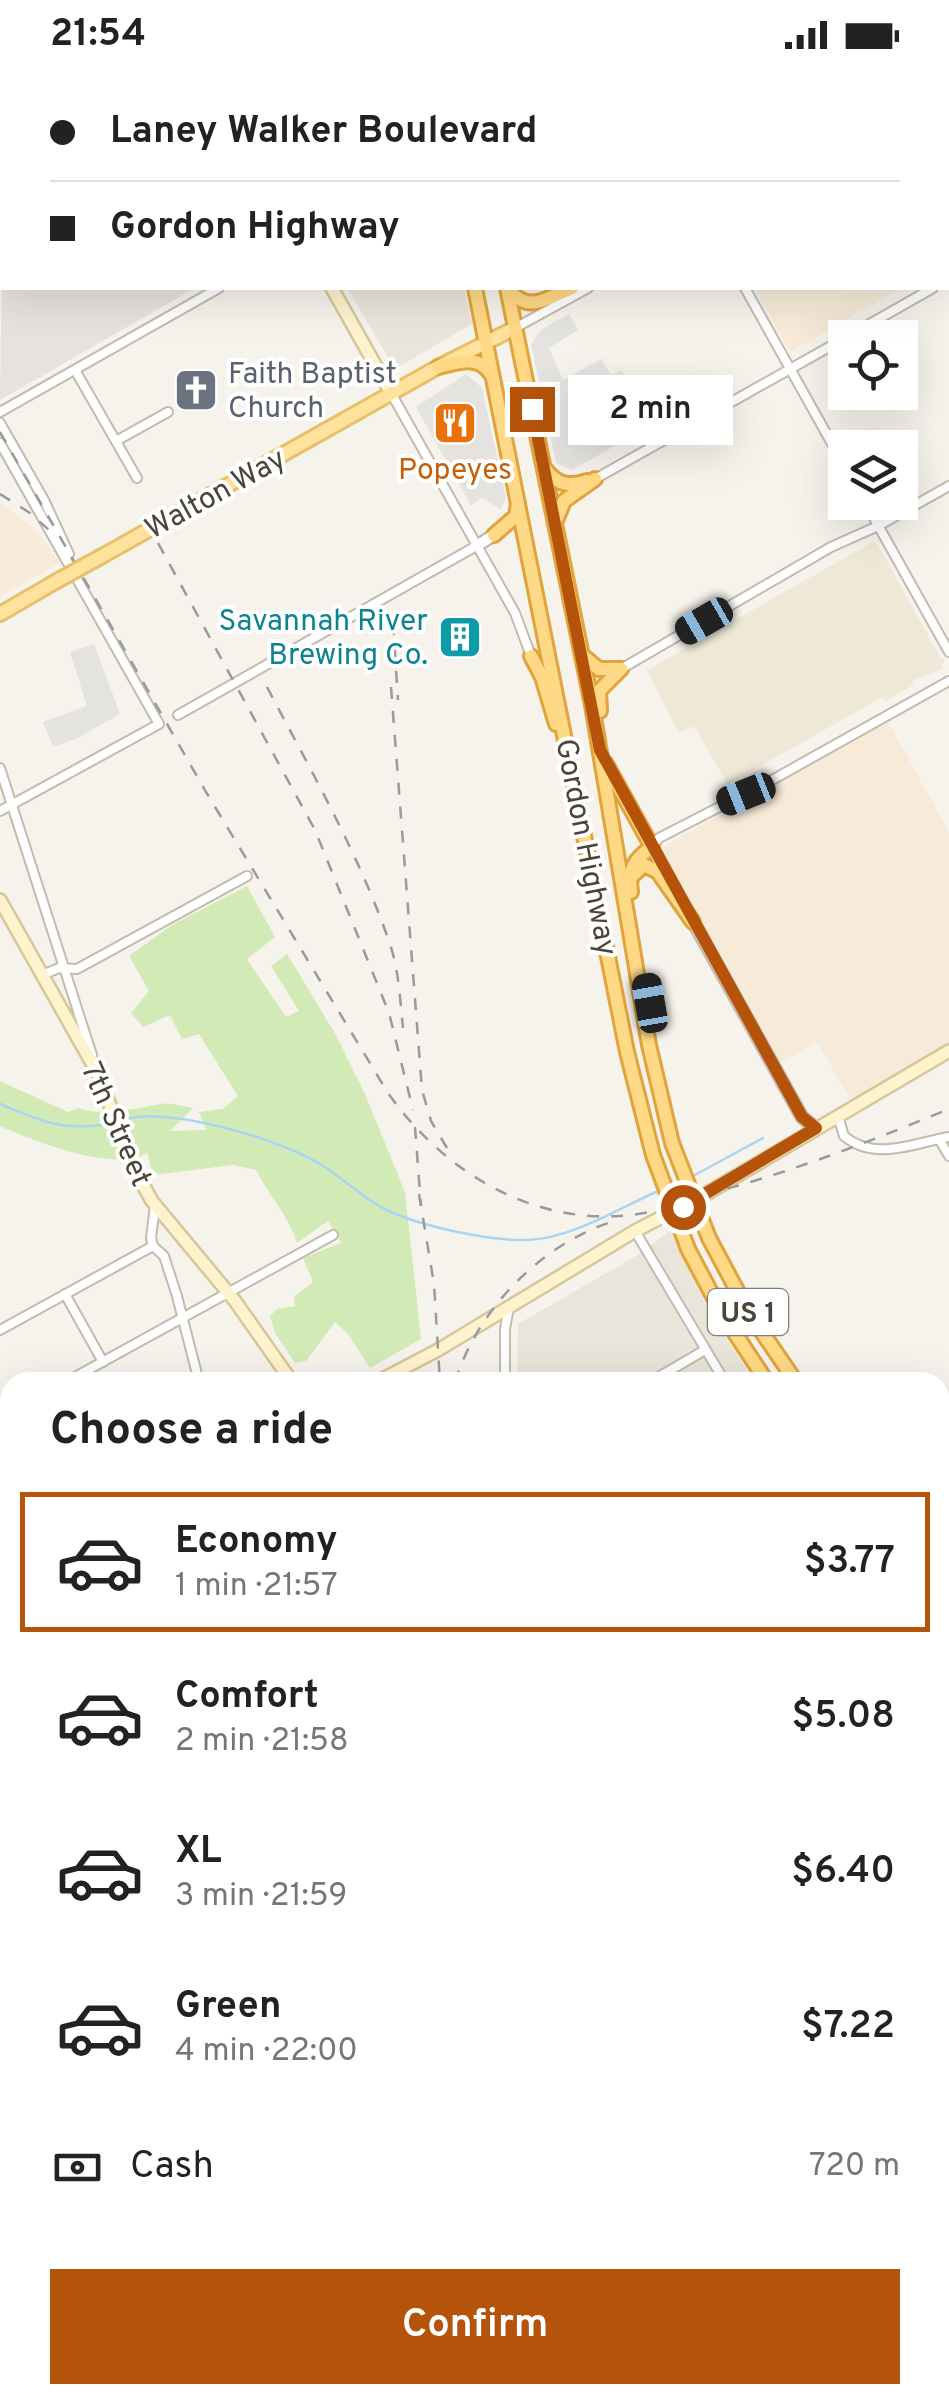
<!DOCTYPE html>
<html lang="en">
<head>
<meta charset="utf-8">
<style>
	body { margin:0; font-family:Overpass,sans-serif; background:#f2f2f2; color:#222; height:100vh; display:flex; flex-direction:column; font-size:38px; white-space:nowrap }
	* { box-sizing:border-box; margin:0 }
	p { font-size:32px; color:#767676 }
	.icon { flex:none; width:55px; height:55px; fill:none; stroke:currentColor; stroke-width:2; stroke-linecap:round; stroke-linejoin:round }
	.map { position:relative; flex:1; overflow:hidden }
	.sheet { position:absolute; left:0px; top:1302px; width:950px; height:1032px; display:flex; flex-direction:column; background:#fff; border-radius:30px 30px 0 0; box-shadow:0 10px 40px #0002 }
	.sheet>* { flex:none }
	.top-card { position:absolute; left:0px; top:0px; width:950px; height:220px; box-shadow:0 10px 40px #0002; display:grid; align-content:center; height:220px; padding:0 50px; background:#fff }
	.buttons { position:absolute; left:828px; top:250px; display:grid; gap:20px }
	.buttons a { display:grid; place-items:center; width:90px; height:90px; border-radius:0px; background:#fff; box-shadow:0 10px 40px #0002; font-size:50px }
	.end { position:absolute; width:45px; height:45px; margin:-22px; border:12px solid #b45309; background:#fff; box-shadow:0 0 0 5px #fff }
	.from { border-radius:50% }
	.bubble { position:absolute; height:70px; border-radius:0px; background:#fff; box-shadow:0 10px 40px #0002; font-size:32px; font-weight:600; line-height:70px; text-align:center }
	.car { position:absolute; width:30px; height:60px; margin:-30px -15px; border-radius:12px; box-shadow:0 0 8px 2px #0007; background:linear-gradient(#222 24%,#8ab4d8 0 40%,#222 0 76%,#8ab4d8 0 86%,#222 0) }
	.top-card b { display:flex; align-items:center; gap:35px; height:95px; font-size:38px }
	.top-card b+b { border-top:2px solid #e0e0e0 }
	.top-card i { width:25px; height:25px; background:#222 }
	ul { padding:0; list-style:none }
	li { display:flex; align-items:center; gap:30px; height:140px; margin:0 20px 15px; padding:0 30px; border:5px solid transparent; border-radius:0px }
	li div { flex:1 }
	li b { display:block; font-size:38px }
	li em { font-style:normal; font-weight:600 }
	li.active { border-color:#b45309 }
	li>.icon { width:90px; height:90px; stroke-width:1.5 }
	h2 { padding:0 50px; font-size:45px; line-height:120px }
	.pay { display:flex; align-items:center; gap:25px; height:110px; padding:0 50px; font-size:38px }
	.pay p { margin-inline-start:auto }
	.action { display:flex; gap:20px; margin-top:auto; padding:20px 50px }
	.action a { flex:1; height:115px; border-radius:0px; background:#b45309; color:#fff; font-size:40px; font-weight:600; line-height:115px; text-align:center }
	.status { display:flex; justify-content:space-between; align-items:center; height:70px; padding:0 50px; background:#fff; direction:ltr }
	.status svg { height:28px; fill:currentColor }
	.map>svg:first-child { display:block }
	.residential { fill:#eae5da }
	.commercial { fill:#f7ead8 }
	.industrial { fill:#e6e2dd }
	.education { fill:#efe8d6 }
	.green { fill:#d2eab5 }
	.parking { fill:#e5e3e0 }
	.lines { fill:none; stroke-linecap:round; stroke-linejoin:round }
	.stream { stroke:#a9d4f2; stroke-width:2.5 }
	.minor-casing { stroke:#c2bbae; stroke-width:12 }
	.tertiary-casing { stroke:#c2bbae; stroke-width:15 }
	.secondary-casing { stroke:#d6c79b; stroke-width:16 }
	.primary-casing { stroke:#e6c16a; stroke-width:18 }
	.trunk-casing { stroke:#e0a43c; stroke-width:18 }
	.minor { stroke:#fff; stroke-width:8 }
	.tertiary { stroke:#fff; stroke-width:10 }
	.secondary { stroke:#fff3cd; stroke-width:11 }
	.primary { stroke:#ffe39c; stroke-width:12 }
	.trunk { stroke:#ffd985; stroke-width:12 }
	.rail { stroke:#9a9a9a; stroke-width:2.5; stroke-dasharray:12 12; stroke-linecap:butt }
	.primary-bridge-casing { stroke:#e6c16a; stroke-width:18; stroke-linecap:butt }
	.trunk-bridge-casing { stroke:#e0a43c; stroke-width:18; stroke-linecap:butt }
	.primary-bridge { stroke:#ffe39c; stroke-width:12 }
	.trunk-bridge { stroke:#ffd985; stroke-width:12 }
	.route { stroke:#b45309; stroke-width:12 }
	.labels { text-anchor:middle; stroke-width:8; stroke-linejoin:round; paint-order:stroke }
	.shield { fill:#fff; stroke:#817c74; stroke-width:2.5 }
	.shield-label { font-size:28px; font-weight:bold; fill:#4b4439 }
	.worship-label { font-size:30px; fill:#5b616d; stroke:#fff; text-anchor:start }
	.food-label { font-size:30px; fill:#c56008; stroke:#fff }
	.street-label { font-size:30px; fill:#4b4439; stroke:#fff }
	.culture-label { font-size:30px; fill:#0d838f; stroke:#fff; text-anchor:end }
</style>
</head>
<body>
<div class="status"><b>21:54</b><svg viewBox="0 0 49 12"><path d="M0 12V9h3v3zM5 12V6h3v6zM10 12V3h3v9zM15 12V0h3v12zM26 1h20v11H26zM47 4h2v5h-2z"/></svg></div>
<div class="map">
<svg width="949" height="2334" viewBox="0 0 949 2334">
	<rect width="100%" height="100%" fill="#f6f3ec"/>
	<g class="residential">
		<path d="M347,218h117l8,36 -77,45z"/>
		<path d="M670,1161l42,86 43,65h-238l1,-58 118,-68z"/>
		<path d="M10,1533v145l-10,3v-142z"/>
	</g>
	<g class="commercial">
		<path d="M755,218h146l-111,64z"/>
		<path d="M0,433l36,27 24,33 -60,33z"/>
		<path d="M887,650l62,112v212l-99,55 -33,-57 -39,22 -118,-210 3,-7z"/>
	</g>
	<path class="industrial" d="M2,189v29h193l-195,112z"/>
	<path class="education" d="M873,472l5,3 63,114 3,-1 -2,11 -30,12 1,4 -27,16 -3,-4 -155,87 -34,-58 -15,7 -32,-63z"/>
	<path class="green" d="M247,816l28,51 -28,22 39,58 13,-6 -28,-45 16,-12 49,81 29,59 40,98 16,147 -51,29 -22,-34 -13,-12 -29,39 -11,2 -20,-30 -5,-17 7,-7 18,-3 -1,-9 19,-15 -10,-24 38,-15 -13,-22 -31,22c-8,-27 -28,-47 -41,-73l-23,-5 -80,10 -6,-23c-26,23 -117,-12 -147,-26v-45l68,31 11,-4c19,9 59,0 81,-4 10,-2 23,2 33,4l-23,23 36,-1 -7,-18 24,-3 15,-13 -39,-62 -17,5 -12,-24 -27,12 -12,-14 18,-22 -20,-35 43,-31z"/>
	<g class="parking">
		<path d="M569,244l9,16 -29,18 14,32 38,-21 10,16 10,-5 31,55 -80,45 -16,-7 -25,-119 11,-15z"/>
		<path d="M466,304l16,14 24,110 -5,11 -19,-11 -11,7 -55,-98z"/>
		<path d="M94,574l26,70 -44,25 -23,8 -10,-25 44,-16 -17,-54z"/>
	</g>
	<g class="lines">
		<g class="stream">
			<path d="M0,1034c39,17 60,26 103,21"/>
			<path d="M130,1048c50,-8 148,21 192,47 21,13 40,33 63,44 34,17 103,32 142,31 47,-2 93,-33 136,-51"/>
			<path d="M693,1106l70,-38"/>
		</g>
		<g class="minor-casing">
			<g id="minor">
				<path d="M623,0l2,2"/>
				<path d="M39,2l4,-2"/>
				<path d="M318,2l5,-2"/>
				<path d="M948,11h1"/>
				<path d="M0,24l2,-1"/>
				<path d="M0,182l2,-1"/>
				<path d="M948,209l1,-1"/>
				<path d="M745,218l100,179"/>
				<path d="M515,258l73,-40"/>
				<path d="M845,268l88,-50"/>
				<path d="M75,300l62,108"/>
				<path d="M391,323l124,220 16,43"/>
				<path d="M0,342l219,-124"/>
				<path d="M0,353l44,77 25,54"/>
				<path d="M116,371l52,-29"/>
				<path d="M0,373l159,281 -159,87"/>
				<path d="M595,409l250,-141"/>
				<path d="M865,432l84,150"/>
				<path d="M621,599l210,-122 47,-21 71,-40"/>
				<path d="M178,645l300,-170"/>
				<path d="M0,698l92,287"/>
				<path d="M653,776l6,-8 113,-58 177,-99"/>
				<path d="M42,905l17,-7 18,1 170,-93"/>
				<path d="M838,1046l6,20c31,26 70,7 105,1"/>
				<path d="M939,1069l10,17"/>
				<path d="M155,1136l-4,32 2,8 11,10 13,40 22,86"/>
				<path d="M635,1161l90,151"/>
				<path d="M65,1224l38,68"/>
				<path d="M0,1260l153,-84"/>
				<path d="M66,1312l267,-147"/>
				<path d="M505,1312v-53l4,-22"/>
				<path d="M650,1312l55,-32"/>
				<path d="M0,1349l10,-6"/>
				<path d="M940,1469l9,-5"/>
				<path d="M940,1593l9,-6"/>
				<path d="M0,1688l10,-2"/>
				<path d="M0,1738l10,18"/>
				<path d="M940,1907l9,-6"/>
				<path d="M0,2068l10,-7"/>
				<path d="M392,2325v9"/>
				<path d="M807,2325l4,9"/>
				<path d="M935,2325l3,9"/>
				<path d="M48,2334l14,-9"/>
				<path d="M288,2334v-9"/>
			</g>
		</g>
		<g class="tertiary-casing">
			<g id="tertiary">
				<path d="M478,475l16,-10"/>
				<path d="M652,777l18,35"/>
				<path d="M691,848l111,199 13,11"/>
				<path d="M0,1377l10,19"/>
				<path d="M0,2010l10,18"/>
				<path d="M0,2228l10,-6"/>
			</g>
		</g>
		<g class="secondary-casing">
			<g id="secondary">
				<path d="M211,0l1,2"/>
				<path d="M332,218l59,105"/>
				<path d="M0,830l97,172 40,102 15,27 83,100 57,81"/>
				<path d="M377,1312l61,-32 197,-119 71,-37 243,-143"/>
				<path d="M0,1521l10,-5"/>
				<path d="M150,2334v-9"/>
			</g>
		</g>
		<g class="primary-casing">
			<g id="primary">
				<path d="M104,485l334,-188 77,-39"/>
				<path d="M0,544l55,-32"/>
			</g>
		</g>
		<g class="trunk-casing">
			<g id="trunk">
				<path d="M431,0v2"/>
				<path d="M458,0l1,2"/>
				<path d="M475,218l152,764 26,103"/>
				<path d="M507,218l85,417 57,340 23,98"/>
				<path d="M509,220c20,24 38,8 63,-2"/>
				<path d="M438,297c19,-4 40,-13 52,6"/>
				<path d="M545,399c12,16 24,18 42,12"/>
				<path d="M557,448l7,-17 31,-22"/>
				<path d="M494,465l22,-19 2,-12"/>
				<path d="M531,586l11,21 14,47"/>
				<path d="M583,586l16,13h22"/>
				<path d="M600,641l-1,-20 22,-22"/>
				<path d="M606,694l46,83c-18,12 -24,23 -21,45"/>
				<path d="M633,805l11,-10 14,7 35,50"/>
				<path d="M709,1168l40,75 47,69"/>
				<path d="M688,1179l35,66 44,67"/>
				<path d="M940,1517l9,12"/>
				<path d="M940,1555l9,14"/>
			</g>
		</g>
		<use href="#minor" class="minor"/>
		<use href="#tertiary" class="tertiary"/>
		<use href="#secondary" class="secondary"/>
		<use href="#primary" class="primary"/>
		<use href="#trunk" class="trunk"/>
		<g class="rail">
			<path d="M0,362l206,360 182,301c61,87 163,143 271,117 18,-5 34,-12 52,-17 81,-21 160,-52 238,-84"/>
			<path d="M0,424l30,19 19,17"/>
			<path d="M158,473l157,287 74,183 24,97"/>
			<path d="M393,553l5,77"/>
			<path d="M267,617c44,84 92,167 123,257 9,27 10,56 13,84"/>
			<path d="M391,617l31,403 9,31 16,27"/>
			<path d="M415,1057l6,79"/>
			<path d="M419,1124l15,90 6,98"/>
			<path d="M455,1312c22,-72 86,-138 159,-161"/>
			<path d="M411,2325v9"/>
			<path d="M469,2325l2,9"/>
		</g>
		<g class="primary-bridge-casing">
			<path id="primary-bridge" d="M55,512l49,-27"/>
		</g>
		<g class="trunk-bridge-casing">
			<g id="trunk-bridge">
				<path d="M672,1073l37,95"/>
				<path d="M653,1085l35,94"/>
			</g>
		</g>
		<use href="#primary-bridge" class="primary-bridge"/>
		<use href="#trunk-bridge" class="trunk-bridge"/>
	</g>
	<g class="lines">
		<path class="route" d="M532,339l68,341 202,367 14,11 -133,79"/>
	</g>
	<defs>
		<g id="church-square" transform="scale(2.25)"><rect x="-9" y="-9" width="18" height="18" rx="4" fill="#6b7280" stroke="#fff"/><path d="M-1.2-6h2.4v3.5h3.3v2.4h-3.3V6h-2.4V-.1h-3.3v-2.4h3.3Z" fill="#fff"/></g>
		<g id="restaurant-square" transform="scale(2.25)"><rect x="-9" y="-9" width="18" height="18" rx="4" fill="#e8710a" stroke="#fff"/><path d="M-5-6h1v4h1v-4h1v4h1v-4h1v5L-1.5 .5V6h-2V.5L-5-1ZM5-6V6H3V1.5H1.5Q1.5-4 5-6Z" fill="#fff"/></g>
		<g id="building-square" transform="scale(2.25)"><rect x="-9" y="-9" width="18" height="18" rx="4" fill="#0f9aa8" stroke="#fff"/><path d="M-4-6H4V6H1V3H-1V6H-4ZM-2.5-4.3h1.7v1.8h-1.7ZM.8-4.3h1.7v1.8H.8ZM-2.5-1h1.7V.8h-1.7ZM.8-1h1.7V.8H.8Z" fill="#fff"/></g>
	</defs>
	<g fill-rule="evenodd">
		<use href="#church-square" x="196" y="320"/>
		<use href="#restaurant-square" x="455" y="353"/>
		<use href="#building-square" x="460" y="567"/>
	</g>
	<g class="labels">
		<rect class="shield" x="708" y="1219" width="80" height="46" rx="8"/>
		<g class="shield-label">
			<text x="748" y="1252">US 1</text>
		</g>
		<g class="worship-label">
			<text x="228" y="313">Faith Baptist<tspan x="228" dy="34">Church</tspan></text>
		</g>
		<g class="food-label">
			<text x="455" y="409">Popeyes</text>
		</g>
		<g class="street-label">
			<text transform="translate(215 423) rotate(-29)" y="10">Walton Way</text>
			<text transform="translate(587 777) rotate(79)" y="10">Gordon Highway</text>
			<text transform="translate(117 1054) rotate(66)" y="10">7th Street</text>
		</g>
		<g class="culture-label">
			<text x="428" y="560">Savannah River<tspan x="428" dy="34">Brewing Co.</tspan></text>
		</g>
	</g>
</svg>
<div class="buttons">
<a><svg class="icon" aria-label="locate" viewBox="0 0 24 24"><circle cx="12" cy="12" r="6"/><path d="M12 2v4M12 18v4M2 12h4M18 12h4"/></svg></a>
<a><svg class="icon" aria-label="layers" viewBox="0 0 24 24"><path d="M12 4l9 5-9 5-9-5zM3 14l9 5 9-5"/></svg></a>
</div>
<i class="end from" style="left:683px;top:1137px"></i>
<i class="end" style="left:532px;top:339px"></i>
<div class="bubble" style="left:568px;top:305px;width:165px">2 min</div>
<i class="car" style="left:704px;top:551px;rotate:240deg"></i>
<i class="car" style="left:746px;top:724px;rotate:248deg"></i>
<i class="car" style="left:650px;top:933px;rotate:350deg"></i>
<div class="top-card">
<b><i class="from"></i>Laney Walker Boulevard</b>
<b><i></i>Gordon Highway</b>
</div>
<section class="sheet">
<h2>Choose a ride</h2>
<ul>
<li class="active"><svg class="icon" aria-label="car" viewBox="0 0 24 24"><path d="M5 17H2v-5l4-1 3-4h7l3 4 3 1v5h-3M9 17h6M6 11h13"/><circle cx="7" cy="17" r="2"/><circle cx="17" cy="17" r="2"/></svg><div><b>Economy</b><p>1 min · 21:57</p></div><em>$3.77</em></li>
<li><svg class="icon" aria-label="car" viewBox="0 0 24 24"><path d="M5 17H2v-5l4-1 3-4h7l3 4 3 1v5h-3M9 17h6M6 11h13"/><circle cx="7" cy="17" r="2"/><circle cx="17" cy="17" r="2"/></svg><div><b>Comfort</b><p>2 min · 21:58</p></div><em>$5.08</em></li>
<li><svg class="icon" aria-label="car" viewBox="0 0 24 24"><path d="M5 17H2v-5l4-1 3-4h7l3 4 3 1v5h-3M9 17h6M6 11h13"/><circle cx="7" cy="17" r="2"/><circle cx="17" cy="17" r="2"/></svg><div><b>XL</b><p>3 min · 21:59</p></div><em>$6.40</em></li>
<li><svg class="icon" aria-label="car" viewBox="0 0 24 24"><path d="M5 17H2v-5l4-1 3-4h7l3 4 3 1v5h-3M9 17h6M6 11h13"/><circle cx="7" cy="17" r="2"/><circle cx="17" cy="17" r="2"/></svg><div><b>Green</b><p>4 min · 22:00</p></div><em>$7.22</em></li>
</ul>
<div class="pay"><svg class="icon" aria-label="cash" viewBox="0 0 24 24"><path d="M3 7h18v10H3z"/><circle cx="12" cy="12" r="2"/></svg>Cash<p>720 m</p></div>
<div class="action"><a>Confirm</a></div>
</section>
</div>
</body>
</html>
